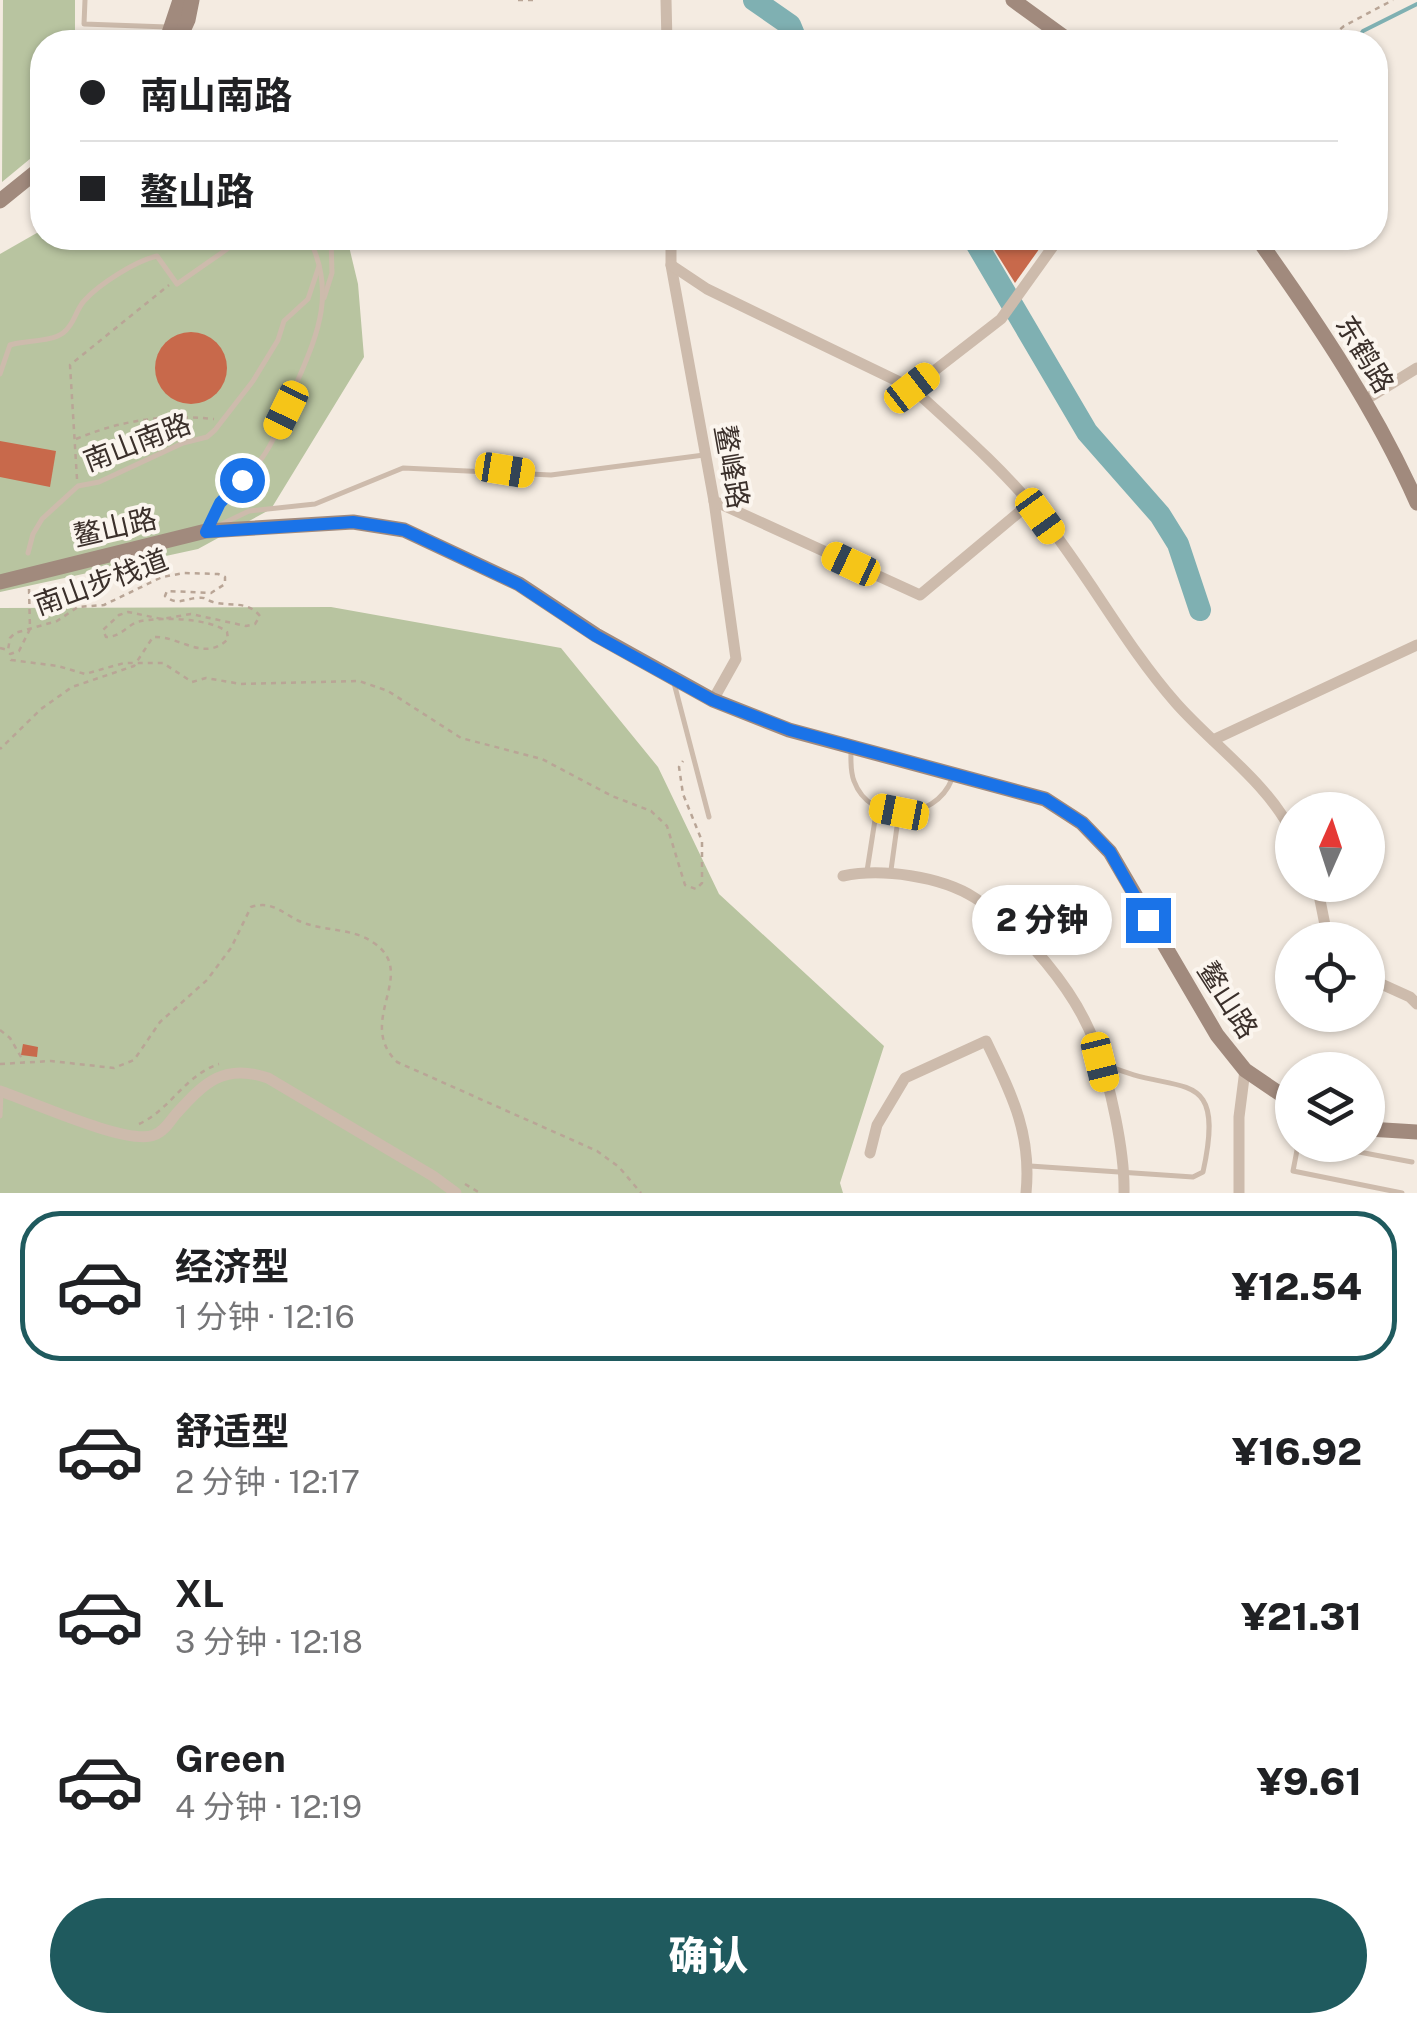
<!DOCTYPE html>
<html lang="zh">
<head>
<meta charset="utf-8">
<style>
	body { margin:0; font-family:"Public Sans","Noto Sans SC",sans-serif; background:#f2f2f2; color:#202124; height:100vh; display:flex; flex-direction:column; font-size:38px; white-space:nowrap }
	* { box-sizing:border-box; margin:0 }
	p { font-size:32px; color:#757577 }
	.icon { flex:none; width:55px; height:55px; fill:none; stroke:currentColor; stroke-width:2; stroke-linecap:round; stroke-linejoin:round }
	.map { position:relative; height:1193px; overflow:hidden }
	.details { display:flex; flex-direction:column; background:#fff; flex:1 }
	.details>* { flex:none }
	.banner { position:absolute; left:30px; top:30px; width:1358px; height:220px; border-radius:40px; box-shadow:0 2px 8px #0004; display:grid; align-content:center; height:220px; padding:0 50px; background:#fff }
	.needle { width:65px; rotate:3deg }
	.buttons { position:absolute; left:1275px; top:792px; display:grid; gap:20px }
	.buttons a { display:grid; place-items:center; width:110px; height:110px; border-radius:50%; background:#fff; box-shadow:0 2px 8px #0004; font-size:50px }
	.end { position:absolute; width:45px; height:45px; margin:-22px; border:12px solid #1a73e8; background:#fff; box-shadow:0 0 0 5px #fff }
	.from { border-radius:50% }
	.bubble { position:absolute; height:70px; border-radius:35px; background:#fff; box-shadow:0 2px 8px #0004; font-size:32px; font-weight:800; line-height:70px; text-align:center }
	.car { position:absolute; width:30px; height:60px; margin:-30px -15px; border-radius:12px; box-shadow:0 0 8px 2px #0007; background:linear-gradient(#f5c518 24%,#345 0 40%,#f5c518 0 76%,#345 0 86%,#f5c518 0) }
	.banner b { display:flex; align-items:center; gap:35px; height:95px; font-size:38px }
	.banner b+b { border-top:2px solid #e0e0e0 }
	.banner i { width:25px; height:25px; background:#202124 }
	ul { padding:18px 0 0; list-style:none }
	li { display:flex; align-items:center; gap:30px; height:150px; margin:0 20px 15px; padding:0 30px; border:5px solid transparent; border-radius:40px }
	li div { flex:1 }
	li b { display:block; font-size:38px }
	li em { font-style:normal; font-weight:800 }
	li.active { border-color:#1f5a5e }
	li>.icon { width:90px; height:90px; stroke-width:1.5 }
	.button { display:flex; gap:20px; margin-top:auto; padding:20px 50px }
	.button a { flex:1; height:115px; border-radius:60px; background:#1f5a5e; color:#fff; font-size:40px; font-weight:800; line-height:115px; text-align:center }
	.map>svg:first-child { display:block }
	.green { fill:#b8c4a0 }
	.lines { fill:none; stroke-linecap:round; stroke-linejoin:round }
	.stream { stroke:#7fb0b2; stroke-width:4 }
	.river { stroke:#7fb0b2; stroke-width:22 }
	.building { fill:#c8694b }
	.path { stroke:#b9a596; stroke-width:2.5; stroke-dasharray:5 5; stroke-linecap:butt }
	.lane { stroke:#cdbbac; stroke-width:5 }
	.street { stroke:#cdbbac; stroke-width:11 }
	.secondary { stroke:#a18a7d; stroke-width:15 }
	.route { stroke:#1a73e8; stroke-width:12 }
	.labels { text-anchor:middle; stroke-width:8; stroke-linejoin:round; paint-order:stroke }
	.street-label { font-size:28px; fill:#3b302b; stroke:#fbf5ee }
</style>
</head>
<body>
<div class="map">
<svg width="1417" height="1193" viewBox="0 0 1417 1193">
	<rect width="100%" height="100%" fill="#f4ebe1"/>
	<g class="green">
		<path d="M3,0h72v36l7,6h-40v107l-40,33z"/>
		<path d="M42,230v8h305l11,46 6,73 -93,152 -73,40 -198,43v-338z"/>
		<path d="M331,607l230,41 97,119 61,127 165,152 -44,137 3,10h-843v-585z"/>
	</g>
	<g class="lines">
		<path class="stream" d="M1356,42l7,-11 54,-27"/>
		<g class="river">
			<path d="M754,0l36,25 7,17"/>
			<path d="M973,238l114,194 73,83 18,29 22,66"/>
		</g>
	</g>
	<g class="building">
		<path d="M987,238h60l-32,45z"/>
		<circle cx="191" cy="368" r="36"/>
		<path d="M0,441l56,10 -6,36 -50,-10z"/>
		<path d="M23,1044l15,3 -1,10 -16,-2z"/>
	</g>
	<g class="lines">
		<g class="path">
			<path d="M518,0h18"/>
			<path d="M1325,42l19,-16 49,-26"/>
			<path d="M76,439c46,-19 88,-25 138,-20"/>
			<path d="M77,479l-7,-114 99,-80"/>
			<path d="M29,589l1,40 -11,22 -9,3 1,6 47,6 27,8 39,-11h39l29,19 14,-4 35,6 118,-3 29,10 73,47 81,21 70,37 39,15 16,15 18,59 11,4 6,-6v-42l-19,-47 -4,-27 4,-6"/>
			<path d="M0,648l8,2 2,-12 5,-5 42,-12 21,-14 26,-2 58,-28 22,-4 34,1 7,3v7l-14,9 -44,-2 -2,5c12,10 18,3 32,2 10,-1 7,1 16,4 18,5 34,-2 47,14l-5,8 -9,2 -55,-12 -29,5 -34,-7 -9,3 -16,15 3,7c16,0 21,-13 35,-16 22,-4 69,-3 86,11l1,7c-24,24 -49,-4 -75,-2l-19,29 -62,21 -31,22 -41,40"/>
			<path d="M0,1030l10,8 14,24"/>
			<path d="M0,1064l51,-3 63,7 20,-8 26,-38 47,-42 24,-32 20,-41c24,-8 35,11 56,17 22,7 48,5 67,19 45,31 -19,78 23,119l200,89 22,16 22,26"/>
			<path d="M139,1124c31,-14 46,-49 80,-60"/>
			<path d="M465,1184l15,9"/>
		</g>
		<g class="lane">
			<path d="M85,0l-1,24 83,3"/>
			<path d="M324,298l8,-25 -1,-35"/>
			<path d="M0,374l10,-29c16,-5 41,-3 53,-12 12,-9 12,-22 21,-32 14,-16 51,-40 73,-45l20,28 66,-46"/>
			<path d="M222,524l27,-13 66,-7 88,-36 148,7 153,-20"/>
			<path d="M209,525c14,-26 35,-43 53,-67 13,-18 22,-43 30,-64 23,-55 46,-97 17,-156"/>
			<path d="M28,553l5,-19 9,-15 36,-33 21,-4 84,-39 24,-6 8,-7 38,-49 25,-41 6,-19 24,-22 11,-33"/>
			<path d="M674,683l35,134"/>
			<path d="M851,750c0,11 -1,21 3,31 16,44 81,41 98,-2"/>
			<path d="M891,870l8,-58"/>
			<path d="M867,871l10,-64"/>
			<path d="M0,1116l1,-22"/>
			<path d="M1298,1145l-5,26 109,22"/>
			<path d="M1322,1145l90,17"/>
			<path d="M1030,1166l163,11 10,-5c25,-113 -29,-73 -100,-109"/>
		</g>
		<g class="street">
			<path d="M666,0l1,42"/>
			<path d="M671,238v27l43,236 22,158 -23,41"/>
			<path d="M671,265l36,24 205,99 89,-69 58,-81"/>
			<path d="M912,388c45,41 92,82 130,129 48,60 83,128 134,186 36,41 93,81 116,130"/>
			<path d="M1365,400l52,-32"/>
			<path d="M714,501l206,94 109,-91"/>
			<path d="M1213,740l204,-95"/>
			<path d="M843,876c38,-8 98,0 132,22 48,30 101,93 120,146 15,38 30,108 29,149"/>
			<path d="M1317,885l11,55"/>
			<path d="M1368,978l42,19 7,7"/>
			<path d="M0,1091c30,10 128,55 154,44 10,-3 16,-14 22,-21 29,-32 48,-51 92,-36l165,98 23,17"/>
			<path d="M870,1153l7,-28 28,-47 81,-37c25,52 46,92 40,152"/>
			<path d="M1239,1193v-76l6,-47"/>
		</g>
		<g class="secondary">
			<path d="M1013,0l58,42"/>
			<path d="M166,42l14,-42"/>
			<path d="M178,42l10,-22 4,-20"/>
			<path d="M0,201l42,-34"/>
			<path d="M1257,238c60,84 118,170 160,265"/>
			<path d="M0,582l206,-51 147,-9 51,8 115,54 77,51 117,65 76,30 256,69 37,24 28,29 107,183 28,35 47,32"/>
			<path d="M1368,1129l49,3"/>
		</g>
	</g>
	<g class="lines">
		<path class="route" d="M242,480l-22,23 -14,29 147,-10 51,8 114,54 78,52 116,64 78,30 255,69 37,24 28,29 38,68"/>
	</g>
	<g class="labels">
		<g class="street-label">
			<text transform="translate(1365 354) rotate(59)" y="10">东鹤路</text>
			<text transform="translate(137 442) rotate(-21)" y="10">南山南路</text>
			<text transform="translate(732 467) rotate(80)" y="10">鳌峰路</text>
			<text transform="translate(115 527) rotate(-13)" y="10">鳌山路</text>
			<text transform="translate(101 582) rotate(-20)" y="10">南山步栈道</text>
			<text transform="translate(1228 1000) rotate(57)" y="10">鳌山路</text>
		</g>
	</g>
</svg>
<div class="buttons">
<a><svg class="needle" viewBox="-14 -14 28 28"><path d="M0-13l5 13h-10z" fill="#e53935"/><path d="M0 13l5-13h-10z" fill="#757577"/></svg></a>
<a><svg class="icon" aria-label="locate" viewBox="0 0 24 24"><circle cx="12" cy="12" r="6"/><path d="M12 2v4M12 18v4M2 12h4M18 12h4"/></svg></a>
<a><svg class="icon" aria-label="layers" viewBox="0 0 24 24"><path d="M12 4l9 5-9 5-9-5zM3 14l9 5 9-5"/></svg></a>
</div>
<i class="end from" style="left:242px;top:480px"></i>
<i class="end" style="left:1148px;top:920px"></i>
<div class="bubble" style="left:972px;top:885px;width:140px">2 分钟</div>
<i class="car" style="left:912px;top:388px;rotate:52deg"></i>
<i class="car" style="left:286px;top:410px;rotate:206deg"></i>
<i class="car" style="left:505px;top:470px;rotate:99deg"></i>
<i class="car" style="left:1040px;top:516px;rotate:144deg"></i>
<i class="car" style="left:851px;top:564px;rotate:295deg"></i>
<i class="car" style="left:899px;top:812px;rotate:281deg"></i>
<i class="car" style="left:1100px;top:1062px;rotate:166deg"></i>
<div class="banner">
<b><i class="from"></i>南山南路</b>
<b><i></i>鳌山路</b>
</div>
</div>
<section class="details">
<ul>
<li class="active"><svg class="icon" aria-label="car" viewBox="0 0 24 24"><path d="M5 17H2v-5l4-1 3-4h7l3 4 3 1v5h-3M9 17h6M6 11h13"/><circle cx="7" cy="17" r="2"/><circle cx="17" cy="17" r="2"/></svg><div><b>经济型</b><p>1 分钟 · 12:16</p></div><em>¥12.54</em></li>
<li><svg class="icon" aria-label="car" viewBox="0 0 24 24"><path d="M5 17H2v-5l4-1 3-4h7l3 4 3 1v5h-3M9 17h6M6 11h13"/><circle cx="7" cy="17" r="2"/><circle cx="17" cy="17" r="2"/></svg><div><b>舒适型</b><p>2 分钟 · 12:17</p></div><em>¥16.92</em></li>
<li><svg class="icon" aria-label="car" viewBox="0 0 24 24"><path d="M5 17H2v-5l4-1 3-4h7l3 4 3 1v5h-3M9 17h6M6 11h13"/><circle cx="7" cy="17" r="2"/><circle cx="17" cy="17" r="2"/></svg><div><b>XL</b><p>3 分钟 · 12:18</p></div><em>¥21.31</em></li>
<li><svg class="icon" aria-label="car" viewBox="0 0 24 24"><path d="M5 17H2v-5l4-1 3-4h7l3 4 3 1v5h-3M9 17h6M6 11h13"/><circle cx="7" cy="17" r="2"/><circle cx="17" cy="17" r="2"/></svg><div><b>Green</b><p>4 分钟 · 12:19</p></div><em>¥9.61</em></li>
</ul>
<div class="button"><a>确认</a></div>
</section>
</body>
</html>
